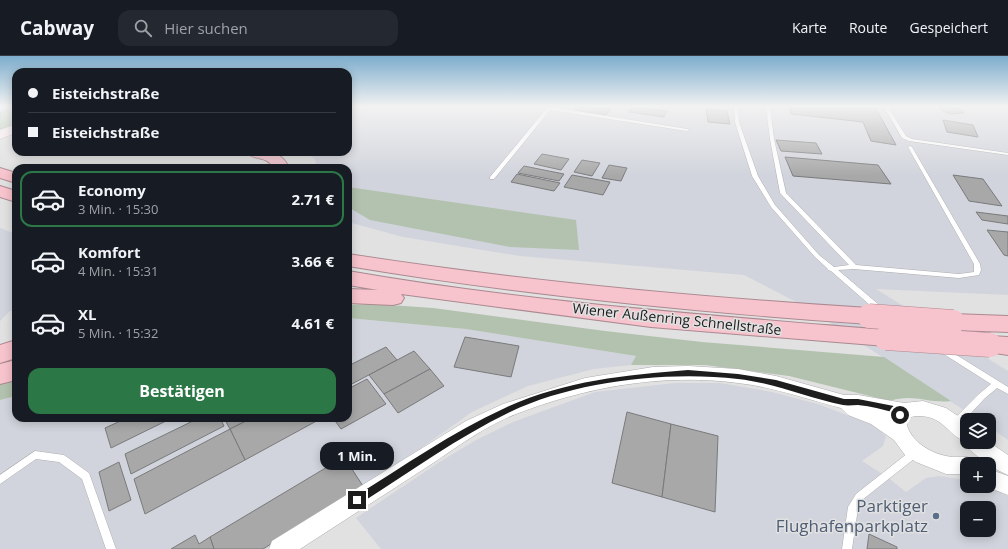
<!DOCTYPE html>
<html lang="de">
<head>
<meta charset="utf-8">
<style>
	body { margin:0; font-family:"Open Sans",sans-serif; background:#242831; color:#f1f3f6; height:100vh; display:flex; flex-direction:column; font-size:15px; white-space:nowrap }
	* { box-sizing:border-box; margin:0 }
	p { font-size:13px; color:#9ea1a6 }
	.icon { flex:none; width:22px; height:22px; fill:none; stroke:currentColor; stroke-width:2; stroke-linecap:round; stroke-linejoin:round }
	.map { position:relative; flex:1; overflow:hidden }
	.side { position:absolute; left:12px; top:108px; width:340px; height:258px; display:flex; flex-direction:column; background:#171b24; border-radius:12px; box-shadow:0 2px 10px #0003 }
	.side>* { flex:none }
	.guide { position:absolute; left:12px; top:12px; width:340px; height:88px; border-radius:12px; box-shadow:0 2px 10px #0003; display:grid; align-content:center; height:88px; padding:0 16px; background:#171b24 }
	.tools { position:absolute; left:960px; top:357px; display:grid; gap:8px }
	.tools a { display:grid; place-items:center; width:36px; height:36px; border-radius:8px; background:#171b24; box-shadow:0 2px 10px #0003; font-size:20px }
	.end { position:absolute; width:18px; height:18px; margin:-9px; border:5px solid #1d1d1e; background:#fff; box-shadow:0 0 0 2px #fff }
	.from { border-radius:50% }
	.bubble { position:absolute; height:28px; border-radius:12px; background:#171b24; box-shadow:0 2px 10px #0003; font-size:13px; font-weight:700; line-height:28px; text-align:center }
	.guide b { display:flex; align-items:center; gap:14px; height:38px; font-size:15px }
	.guide b+b { border-top:1px solid #363941 }
	.guide i { width:10px; height:10px; background:#f1f3f6 }
	ul { padding:7px 0 0; list-style:none }
	li { display:flex; align-items:center; gap:12px; height:56px; margin:0 8px 6px; padding:0 8px; border:2px solid transparent; border-radius:12px }
	li div { flex:1 }
	li b { display:block; font-size:15px }
	li em { font-style:normal; font-weight:700 }
	li.active { border-color:#2b7746 }
	li>.icon { width:36px; height:36px; stroke-width:1.5 }
	.button { display:flex; gap:8px; margin-top:auto; padding:8px 16px }
	.button a { flex:1; height:46px; border-radius:12px; background:#2b7746; color:#fff; font-size:16px; font-weight:700; line-height:46px; text-align:center }
	header { display:flex; align-items:center; gap:24px; box-sizing:border-box; height:56px; padding:0 20px; background:#171b24; border-bottom:1px solid #363941 }
	header strong { font-size:19px }
	nav { display:flex; gap:22px; margin-inline-start:auto; font-size:14px }
	.search { width:280px; height:36px; background:#242831; display:flex; align-items:center; gap:10px; box-sizing:border-box; padding:0 14px; border-radius:12px; color:#9ea1a6; font-size:15px }
	.map>svg:first-child { display:block }
	.built { fill:#d1d4dc; fill-rule:evenodd }
	.green { fill:#b2c2ae }
	.building { fill:#a8a8a9; stroke:#797a7b }
	.lines { fill:none; stroke-linecap:round; stroke-linejoin:round }
	.lane-casing { stroke:#aeaeb0; stroke-width:1 }
	.street-casing { stroke:#aeaeb0; stroke-width:1 }
	.secondary-casing { stroke:#aeaeb0; stroke-width:1 }
	.highway-casing { stroke:#ab8990; stroke-width:2 }
	.path { stroke:#99999a; stroke-width:1.5; stroke-dasharray:1.5 2; stroke-linecap:butt }
	.lane { fill:#fff; fill-rule:evenodd }
	.street { fill:#fff; fill-rule:evenodd }
	.secondary { fill:#fdedf0; fill-rule:evenodd }
	.highway { fill:#f7c3cd; fill-rule:evenodd }
	.highway-bridge-casing { stroke:#ab8990; stroke-width:25; stroke-linecap:butt }
	.highway-bridge { stroke:#f7c3cd; stroke-width:24 }
	.route { fill:#1d1d1e }
	.service-dot { fill:#5c6f8a; stroke:#e1e1e2; stroke-width:1.5 }
	.labels { text-anchor:middle; stroke-width:3; stroke-linejoin:round; paint-order:stroke }
	.street-label { font-size:14px; fill:#1d1d1e; stroke:#e1e1e2 }
	.near-service-label { font-size:17px; fill:#4e5e75; stroke:#e1e1e2; text-anchor:end }
</style>
</head>
<body>
<header>
<strong>Cabway</strong>
<div class="search"><svg class="icon" aria-label="search" viewBox="0 0 24 24"><circle cx="10" cy="10" r="6"/><path d="M15 15l6 6"/></svg>Hier suchen</div>
<nav><a>Karte</a><a>Route</a><a>Gespeichert</a></nav>
</header>
<div class="map">
<svg width="1008" height="493" viewBox="0 0 1008 493">
	<rect width="100%" height="100%" fill="#e1e1e2"/>
	<g class="built">
		<path d="M348,51h660v188l-132,-6 132,82v69l-19,-13v-7h-10l-175,-114 -60,-31 -224,-19 -117,-19 -55,-15v-54h-31l-2,-9 -10,-7h43z"/>
		<path d="M0,172l16,6v77h-6l-10,10z"/>
		<path d="M348,262l118,11 170,27 -5,9 -37,4 -66,17 -56,26 -106,75 -100,62h-266v-149l16,-4v22h332z"/>
		<path d="M675,327h45l52,9 46,12 55,21 13,11 -3,10 -21,15 24,15 20,16 20,-14 13,-2 28,4v6h20l21,10v53h-627l-25,-31 82,-55 38,-23 37,-18 82,-30zM967,452h22v22h-22z"/>
	</g>
	<g class="green">
		<path d="M10,51h6v17l-16,8v-20z"/>
		<path d="M348,131l228,33 3,30 -69,-3 -140,-27 -22,-13z"/>
		<path d="M375,248l58,4 172,23 97,11 182,15 67,44c-22,3 -38,-8 -61,0l-101,-25 -84,-11h-74l5,-9 -170,-27 -118,-11v-13z"/>
		<path d="M16,321v19l-16,4v-18z"/>
	</g>
	<g class="building">
		<path d="M576,51h19l16,2 -5,6 -32,-5z"/>
		<path d="M632,51h7l28,4 -3,6 -35,-5z"/>
		<path d="M789,51h86l21,38 -25,-4 -8,-19 -72,-8z"/>
		<path d="M939,51h15l8,3 2,3 -13,1 -8,-3z"/>
		<path d="M706,53l21,2 3,13 -22,-2z"/>
		<path d="M943,64l30,5 5,12 -31,-5z"/>
		<path d="M776,84l40,3 6,11 -41,-3z"/>
		<path d="M542,98l27,5 -8,11 -27,-6z"/>
		<path d="M785,101l93,8 13,19 -98,-8z"/>
		<path d="M582,104l18,3 -8,13 -18,-4z"/>
		<path d="M609,109l18,3 -6,13 -19,-3z"/>
		<path d="M524,110l40,8 -5,7 -41,-8z"/>
		<path d="M517,118l43,9 -6,8 -43,-9z"/>
		<path d="M572,119l38,7 -7,13 -39,-8z"/>
		<path d="M953,119l30,4 19,27 -33,-5z"/>
		<path d="M976,156l32,4v8l-26,-4z"/>
		<path d="M987,174l21,2v24l-4,-1z"/>
		<path d="M465,281l54,9 -8,31 -57,-10z"/>
		<path d="M386,291l11,13 -49,26v-20z"/>
		<path d="M414,295l16,18 -46,25 -15,-19z"/>
		<path d="M430,313l14,17 -46,27 -14,-19z"/>
		<path d="M367,323l19,25 -45,25 -8,-11h15v-29z"/>
		<path d="M627,356l44,12 -9,73 -50,-14z"/>
		<path d="M127,362h43v1l-59,29 -6,-20z"/>
		<path d="M199,362h21l4,8 -93,48 -6,-20z"/>
		<path d="M224,362h28l-22,11z"/>
		<path d="M252,362h70l-77,42 -15,-31z"/>
		<path d="M671,368l47,12 -3,76 -53,-15z"/>
		<path d="M230,373l15,31 -100,54 -11,-35z"/>
		<path d="M344,401l19,29 -100,63h-49l-4,-12z"/>
		<path d="M119,406l12,38 -22,11 -10,-39z"/>
		<path d="M869,478l28,13v2h-30z"/>
		<path d="M195,479l4,9 11,-7 4,12h-43z"/>
	</g>
	<g class="lines">
		<g class="lane-casing">
			<g id="lane">
				<path d="M538,51h14l135,22 2,1 -2,1 -137,-21 -56,69h-4v-2l56,-68z"/>
				<path d="M734,51h4l1,15 19,54 17,29 44,50 15,12 15,-2 -69,-72 -10,-54 -4,-32h4l4,32 12,54 70,72 103,9 15,-2v-8l-66,-117 2,-1 2,1 68,117 1,6 -2,5 -20,3 -105,-9 -16,1 47,40 -1,2h-6l-47,-41 -3,-1 -1,-2 -12,-11 -44,-50 -19,-31 -17,-54z"/>
				<path d="M884,51h4l18,29 6,3 96,14v2l-99,-14 -7,-3z"/>
				<path d="M942,290l66,41v7l-11,-6 -12,10 -26,28 -3,1 -3,-1 -1,-3 1,-3 26,-26 12,-10 -52,-33 -1,-2 1,-2z"/>
				<path d="M916,392l3,1 2,3 -2,3 -57,45 -4,8 -6,41h-10l6,-42 8,-13 57,-45z"/>
				<path d="M35,395l29,4 25,18 27,76h-10l-24,-70 -23,-17 -23,-3 -36,25v-9z"/>
			</g>
		</g>
		<g class="street-casing">
			<g id="street">
				<path d="M688,310l50,3 38,7 68,19h14l46,8 19,-2 23,7 21,14v20h22l19,13v20c-11,-4 -41,-23 -43,-34 -16,-5 -21,-24 -44,-25 -7,0 -11,0 -15,5 3,19 22,31 40,35 10,2 19,-1 28,3l3,5h-10v10h-21l-30,-12 -11,-7 -11,-15 -23,-16 -23,-9 -7,-7c-34,-9 -68,-21 -103,-25 -75,-10 -152,4 -222,31 -31,12 -59,33 -86,51 -43,28 -87,56 -130,84h-31l3,-8 194,-120 37,-17 82,-26 68,-11z"/>
				<path d="M989,413l19,7v19l-23,-9h4z"/>
			</g>
		</g>
		<g class="secondary-casing">
			<path id="secondary" d="M16,68v9l-16,6v-9z"/>
		</g>
		<g class="highway-casing">
			<g id="highway">
				<path d="M246,96c18,0 35,-3 43,16h-16c-5,-13 -20,-7 -27,-16z"/>
				<path d="M0,112l16,5v10l-16,-5z"/>
				<path d="M0,130l16,5v11l-16,-5z"/>
				<path d="M348,198c173,27 346,43 521,54l8,3 3,5 -3,5 -8,3c-175,-12 -348,-29 -521,-58z"/>
				<path d="M348,215c178,31 358,44 538,59l8,2 4,6 -4,6 -8,2 -235,-19 -250,-33 3,4 -3,5 -8,2 -45,-2v-14l30,1 -30,-5z"/>
				<path d="M953,258l55,2v16l-55,-2 -8,-2 -3,-6 3,-6z"/>
				<path d="M990,280l18,1v18l-26,-4 -4,-6 4,-6z"/>
				<path d="M16,284v18l-16,5v-18z"/>
				<path d="M16,304v20l-16,4v-20z"/>
			</g>
		</g>
		<path class="path" d="M0,58l15,-7"/>
		<use href="#lane" class="lane"/>
		<use href="#street" class="street"/>
		<use href="#secondary" class="secondary"/>
		<use href="#highway" class="highway"/>
		<g class="highway-bridge-casing">
			<g id="highway-bridge">
				<path d="M869,260l84,6"/>
				<path d="M886,282l104,7"/>
			</g>
		</g>
		<use href="#highway-bridge" class="highway-bridge"/>
	</g>
	<linearGradient id="sky" x2="0" y2="1"><stop stop-color="#7dadcd"/><stop offset="0.42" stop-color="#f2f2f2"/><stop offset="1" stop-color="#f2f2f2" stop-opacity="0"/></linearGradient>
	<rect width="1008" height="120" fill="url(#sky)"/>
	<path class="route" d="M688,314l50,4 38,6 68,19h14l46,9 4,3 -8,7 -3,-1v-4c-13,-3 -26,-7 -39,-8 -5,0 -10,1 -15,0 -36,-7 -68,-22 -105,-26 -72,-8 -162,2 -228,33 -52,25 -100,60 -149,91h-7l-1,-3 1,-3c50,-31 98,-65 151,-89 58,-27 120,-33 183,-38z"/>
	<circle class="service-dot" cx="936" cy="460" r="4"/>
	<g class="labels">
		<g class="street-label">
			<text transform="translate(677 263) rotate(6)" y="5">Wiener Außenring Schnellstraße</text>
		</g>
		<g class="near-service-label">
			<text x="928" y="456">Parktiger<tspan x="928" dy="20">Flughafenparkplatz</tspan></text>
		</g>
	</g>
</svg>
<div class="tools">
<a><svg class="icon" aria-label="layers" viewBox="0 0 24 24"><path d="M12 4l9 5-9 5-9-5zM3 14l9 5 9-5"/></svg></a>
<a>+</a>
<a>−</a>
</div>
<i class="end from" style="left:900px;top:359px"></i>
<i class="end" style="left:357px;top:444px"></i>
<div class="bubble" style="left:320px;top:386px;width:74px">1 Min.</div>
<div class="guide">
<b><i class="from"></i>Eisteichstraße</b>
<b><i></i>Eisteichstraße</b>
</div>
<section class="side">
<ul>
<li class="active"><svg class="icon" aria-label="car" viewBox="0 0 24 24"><path d="M5 17H2v-5l4-1 3-4h7l3 4 3 1v5h-3M9 17h6M6 11h13"/><circle cx="7" cy="17" r="2"/><circle cx="17" cy="17" r="2"/></svg><div><b>Economy</b><p>3 Min. · 15:30</p></div><em>2.71 €</em></li>
<li><svg class="icon" aria-label="car" viewBox="0 0 24 24"><path d="M5 17H2v-5l4-1 3-4h7l3 4 3 1v5h-3M9 17h6M6 11h13"/><circle cx="7" cy="17" r="2"/><circle cx="17" cy="17" r="2"/></svg><div><b>Komfort</b><p>4 Min. · 15:31</p></div><em>3.66 €</em></li>
<li><svg class="icon" aria-label="car" viewBox="0 0 24 24"><path d="M5 17H2v-5l4-1 3-4h7l3 4 3 1v5h-3M9 17h6M6 11h13"/><circle cx="7" cy="17" r="2"/><circle cx="17" cy="17" r="2"/></svg><div><b>XL</b><p>5 Min. · 15:32</p></div><em>4.61 €</em></li>
</ul>
<div class="button"><a>Bestätigen</a></div>
</section>
</div>
</body>
</html>
